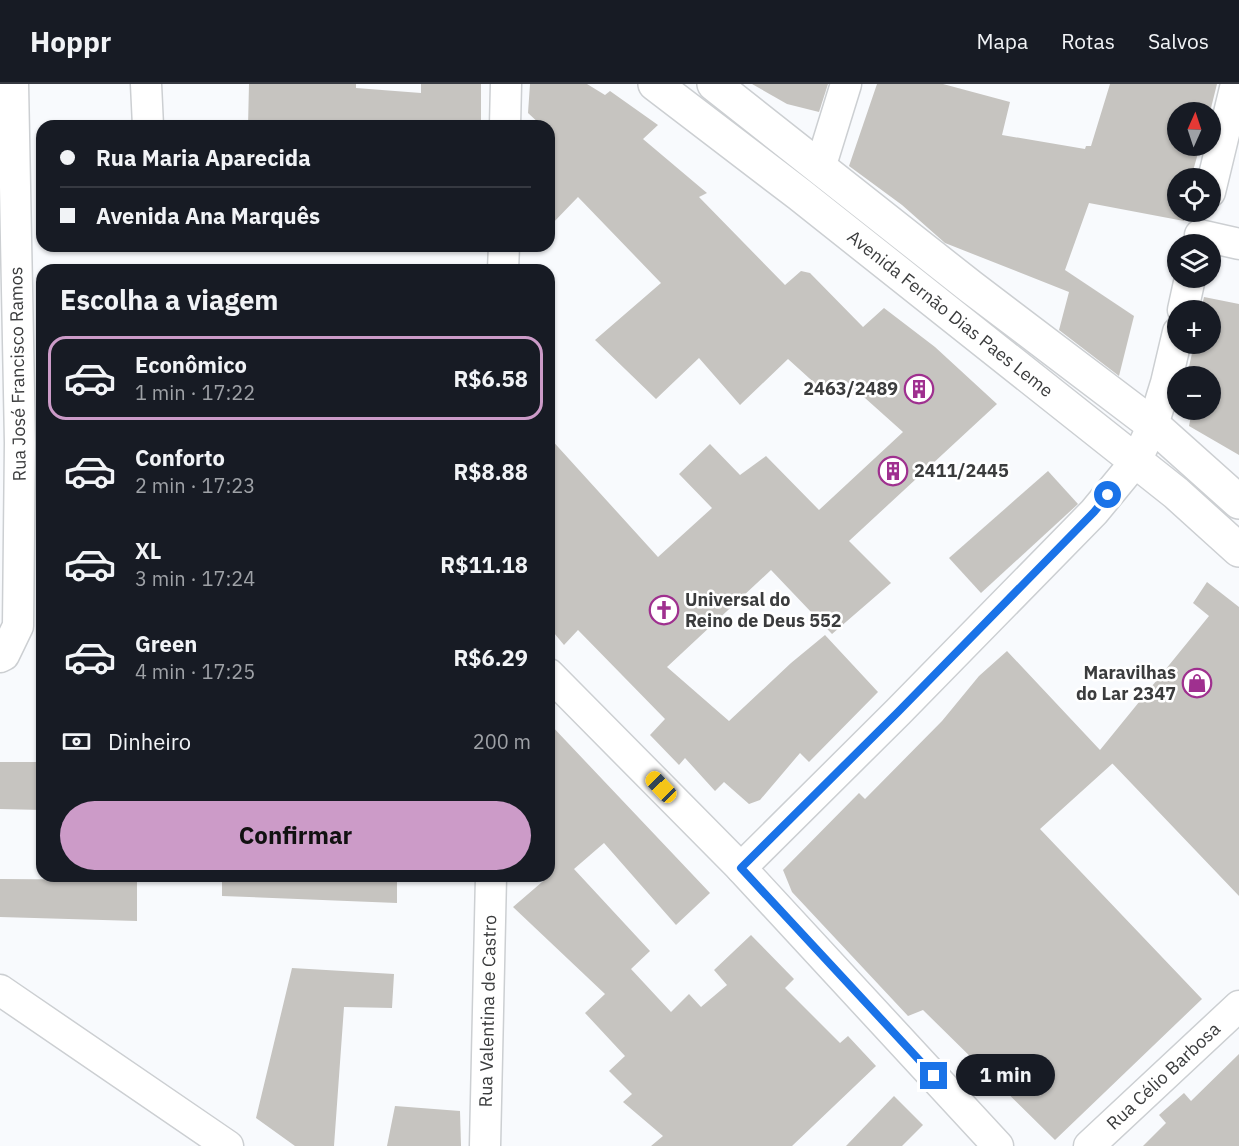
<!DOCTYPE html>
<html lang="pt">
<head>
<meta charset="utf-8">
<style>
	body { margin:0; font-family:"IBM Plex Sans",sans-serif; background:#20242c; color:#f1f3f6; height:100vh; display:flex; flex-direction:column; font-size:22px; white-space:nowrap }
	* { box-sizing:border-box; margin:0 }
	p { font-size:20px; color:#9ea1a6 }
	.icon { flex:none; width:33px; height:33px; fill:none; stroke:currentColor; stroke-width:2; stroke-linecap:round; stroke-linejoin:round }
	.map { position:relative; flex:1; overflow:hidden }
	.sheet { position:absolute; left:36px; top:180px; width:519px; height:618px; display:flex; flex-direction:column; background:#171b24; border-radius:18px; box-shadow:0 2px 4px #0004 }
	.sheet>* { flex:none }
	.top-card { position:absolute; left:36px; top:36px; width:519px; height:132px; border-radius:18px; box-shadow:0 2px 4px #0004; display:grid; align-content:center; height:132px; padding:0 24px; background:#171b24 }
	.needle { width:39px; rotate:3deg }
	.buttons { position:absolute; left:1167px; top:18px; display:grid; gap:12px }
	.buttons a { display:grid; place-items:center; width:54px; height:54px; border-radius:50%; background:#171b24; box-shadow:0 2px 4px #0004; font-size:30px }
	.end { position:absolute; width:27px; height:27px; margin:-14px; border:8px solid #1a73e8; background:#fff; box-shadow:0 0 0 3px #fff }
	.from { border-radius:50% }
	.bubble { position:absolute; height:42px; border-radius:21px; background:#171b24; box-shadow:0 2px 4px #0004; font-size:20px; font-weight:800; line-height:42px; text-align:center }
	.car { position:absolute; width:18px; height:36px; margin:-18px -9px; border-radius:8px; box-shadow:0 0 4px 2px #0007; background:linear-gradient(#f5c518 24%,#345 0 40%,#f5c518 0 76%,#345 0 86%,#f5c518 0) }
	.top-card b { display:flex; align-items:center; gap:21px; height:57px; font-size:22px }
	.top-card b+b { border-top:2px solid #363941 }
	.top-card i { width:15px; height:15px; background:#f1f3f6 }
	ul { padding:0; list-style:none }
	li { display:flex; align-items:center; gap:18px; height:84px; margin:0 12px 9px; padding:0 12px; border:3px solid transparent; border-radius:18px }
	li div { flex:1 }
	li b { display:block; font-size:22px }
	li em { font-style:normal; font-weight:800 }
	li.current { border-color:#cc9bc8 }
	li>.icon { width:54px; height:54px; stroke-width:1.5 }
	h2 { padding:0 24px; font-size:27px; line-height:72px }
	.pay { display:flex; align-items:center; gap:15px; height:66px; padding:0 24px; font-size:22px }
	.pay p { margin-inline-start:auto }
	.cta { display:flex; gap:12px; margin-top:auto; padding:12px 24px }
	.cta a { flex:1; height:69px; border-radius:36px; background:#cc9bc8; color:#111; font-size:24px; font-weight:800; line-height:69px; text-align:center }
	header { display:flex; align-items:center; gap:36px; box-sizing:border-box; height:84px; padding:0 30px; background:#171b24; border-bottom:2px solid #363941 }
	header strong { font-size:28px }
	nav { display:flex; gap:33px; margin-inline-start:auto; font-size:21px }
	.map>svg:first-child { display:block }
	.building { fill:#c6c4c0 }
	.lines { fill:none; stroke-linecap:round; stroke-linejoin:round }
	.minor-casing { stroke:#cccfd2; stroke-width:33 }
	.major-casing { stroke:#cccfd2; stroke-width:36 }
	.minor { stroke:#fff; stroke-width:30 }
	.major { stroke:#fff; stroke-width:33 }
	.route { stroke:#1a73e8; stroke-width:8 }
	.labels { text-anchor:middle; stroke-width:5; stroke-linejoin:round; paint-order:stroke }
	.street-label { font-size:18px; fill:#3b3c3d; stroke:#fff }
	.poi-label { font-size:18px; font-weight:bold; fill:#3b3c3d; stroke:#fff; text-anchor:end }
</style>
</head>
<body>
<header>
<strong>Hoppr</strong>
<nav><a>Mapa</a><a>Rotas</a><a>Salvos</a></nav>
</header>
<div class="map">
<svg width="1239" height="1062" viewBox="0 0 1239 1062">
	<rect width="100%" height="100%" fill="#f8fafd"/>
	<g class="building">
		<path d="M249,0h107v4l65,5v-9h60v42h-233z"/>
		<path d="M530,0h57l18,11 5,-4 48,34 -15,14 64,54 -8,4 86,88 16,-14 9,2 53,54 21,-19 51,39 62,57 -148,137 42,42 -59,51 -61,-64 -104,97 62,54 62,-58 34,-28 53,57 -69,70 -9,-9 -40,47 -11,4 -25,-22 -9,9 -30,-33 -6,7 -29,-30 15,-16 -87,-89 -14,15 -15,-18v-190l109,120 54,-49 -33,-34 31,-30 30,31 26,-19 53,54 84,-78 -57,-51 -16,16 -42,-38 -48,46 -41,-47 -43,41 -61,-59 66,-57 -83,-86 -29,30v-101h-7l-14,-13z"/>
		<path d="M752,0h76l-9,28 -32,-8z"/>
		<path d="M877,0h66l67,18 -8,33 83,14 1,-3h5l19,-62h107l-7,28h-32v34h22l-9,32h-13v34h7l-1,9 -95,-18 -24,67 69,46 -15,60 -60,-46 10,-38 -124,-49 -43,-38 -53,-39z"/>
		<path d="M1204,213l35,7v151l-50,-29 3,-16h18v-34h-23l7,-32h16v-34h-9z"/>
		<path d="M1048,387l30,33 -97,89 -32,-35z"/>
		<path d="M1207,498l32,25v289l-128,-134 2,1 -73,66 162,170 -147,141 -132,-130 -15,6 -116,-124 -9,-22 76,-77 6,6 77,-78 37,-45 28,-25 93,99 109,-134 -16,-13z"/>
		<path d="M549,639l161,170 -34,32 -72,-82 -30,26 76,82 -19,18 40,43 18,-18 12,13 26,-22 -13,-15 37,-35 43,44 -9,9 55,55 8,-7 28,30 -84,80h-141l12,-10 -40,-34 9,-8 -23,-23 16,-15 -40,-43 20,-19 -92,-87 36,-31z"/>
		<path d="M0,678h42v48l-42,-1z"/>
		<path d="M222,792h175v27l-175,-7z"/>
		<path d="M0,795l137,1v41l-137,-4z"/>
		<path d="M292,884l102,6 -2,34 -48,-1 -10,139h-39l-39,-28z"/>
		<path d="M1239,970v92h-96l23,-23 -7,-8 25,-22 7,8z"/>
		<path d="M894,1012l29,29 -21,21h-56z"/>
		<path d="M395,1022l65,5 1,35h-74z"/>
	</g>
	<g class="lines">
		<g class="minor-casing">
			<g id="minor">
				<path d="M146,0l2,42"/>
				<path d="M505,42l1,-42"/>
				<path d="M820,84l26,-84"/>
				<path d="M1210,108l26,-108"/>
				<path d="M1200,151l39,9"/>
				<path d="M503,186l1,-24"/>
				<path d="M1183,226l7,-32"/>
				<path d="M0,573l4,-2 14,-29 2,-183 -7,-359"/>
				<path d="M549,590l192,194 257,278"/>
				<path d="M741,784l157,-156 196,-200 42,-51 17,-36 13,-42 12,-51"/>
				<path d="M0,906l228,156"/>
				<path id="s1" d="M485,1062l6,-270"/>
				<path id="s2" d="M1089,1062l150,-140"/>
			</g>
		</g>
		<g class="major-casing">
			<g id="major">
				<path id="s3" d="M655,0l144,110 377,299 63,57"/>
				<path d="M714,0l257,203 182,138 86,77"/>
			</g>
		</g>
		<use href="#minor" class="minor"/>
		<use href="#major" class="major"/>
	</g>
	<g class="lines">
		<path class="route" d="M934,992l-193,-208 157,-156 196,-200 14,-17"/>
	</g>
	<defs>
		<g id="building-ring" transform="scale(1.5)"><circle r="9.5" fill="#fff" stroke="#9f308f" stroke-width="1.5"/><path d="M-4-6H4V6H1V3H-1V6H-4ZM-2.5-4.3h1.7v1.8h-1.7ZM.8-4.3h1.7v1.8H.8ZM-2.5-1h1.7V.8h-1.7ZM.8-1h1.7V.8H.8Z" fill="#9f308f"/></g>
		<g id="church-ring" transform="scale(1.5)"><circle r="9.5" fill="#fff" stroke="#9f308f" stroke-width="1.5"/><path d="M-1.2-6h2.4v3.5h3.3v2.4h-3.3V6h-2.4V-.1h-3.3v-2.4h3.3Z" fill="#9f308f"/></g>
		<g id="shop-ring" transform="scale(1.5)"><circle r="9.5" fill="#fff" stroke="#9f308f" stroke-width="1.5"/><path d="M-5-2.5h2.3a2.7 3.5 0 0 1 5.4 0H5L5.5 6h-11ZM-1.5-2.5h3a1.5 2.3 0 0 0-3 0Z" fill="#9f308f"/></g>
	</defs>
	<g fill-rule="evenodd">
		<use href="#building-ring" x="919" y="305"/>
		<use href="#building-ring" x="893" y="387"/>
		<use href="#church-ring" x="664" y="526"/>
		<use href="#shop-ring" x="1197" y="599"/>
	</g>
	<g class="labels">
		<g class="street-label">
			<text dy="6" stroke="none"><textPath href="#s3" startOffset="374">Avenida Fernão Dias Paes Leme</textPath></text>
			<text transform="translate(18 290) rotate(-91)" y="6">Rua José Francisco Ramos</text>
			<text dy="6" stroke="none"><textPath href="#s1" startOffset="135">Rua Valentina de Castro</textPath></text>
			<text dy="6" stroke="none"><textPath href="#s2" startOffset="102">Rua Célio Barbosa</textPath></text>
		</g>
		<g class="poi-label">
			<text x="898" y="311">2463/2489</text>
			<text x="914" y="393" text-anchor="start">2411/2445</text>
			<text x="685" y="522" text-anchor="start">Universal do<tspan x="685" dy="21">Reino de Deus 552</tspan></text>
			<text x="1176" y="595">Maravilhas<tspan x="1176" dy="21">do Lar 2347</tspan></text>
		</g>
	</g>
</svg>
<div class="buttons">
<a><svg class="needle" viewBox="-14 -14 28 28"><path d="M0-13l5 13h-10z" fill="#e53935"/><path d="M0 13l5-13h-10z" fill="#9ea1a6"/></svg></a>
<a><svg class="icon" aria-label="locate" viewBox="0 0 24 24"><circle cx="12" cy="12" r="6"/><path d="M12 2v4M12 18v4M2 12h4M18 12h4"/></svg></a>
<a><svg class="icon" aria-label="layers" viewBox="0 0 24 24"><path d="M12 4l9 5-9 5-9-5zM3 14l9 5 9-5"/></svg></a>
<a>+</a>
<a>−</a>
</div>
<i class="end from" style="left:1108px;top:411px"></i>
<i class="end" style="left:934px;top:992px"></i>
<div class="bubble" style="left:956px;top:970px;width:99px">1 min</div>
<i class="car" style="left:661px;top:703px;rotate:316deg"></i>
<div class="top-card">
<b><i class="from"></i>Rua Maria Aparecida</b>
<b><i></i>Avenida Ana Marquês</b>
</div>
<section class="sheet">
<h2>Escolha a viagem</h2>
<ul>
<li class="current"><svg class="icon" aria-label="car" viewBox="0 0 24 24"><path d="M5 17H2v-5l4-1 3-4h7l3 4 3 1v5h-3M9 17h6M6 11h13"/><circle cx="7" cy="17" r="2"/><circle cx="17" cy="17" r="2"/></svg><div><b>Econômico</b><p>1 min · 17:22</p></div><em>R$6.58</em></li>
<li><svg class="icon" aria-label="car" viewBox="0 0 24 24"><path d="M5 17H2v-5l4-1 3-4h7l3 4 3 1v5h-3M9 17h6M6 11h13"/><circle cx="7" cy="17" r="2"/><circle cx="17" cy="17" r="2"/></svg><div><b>Conforto</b><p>2 min · 17:23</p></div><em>R$8.88</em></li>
<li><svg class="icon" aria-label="car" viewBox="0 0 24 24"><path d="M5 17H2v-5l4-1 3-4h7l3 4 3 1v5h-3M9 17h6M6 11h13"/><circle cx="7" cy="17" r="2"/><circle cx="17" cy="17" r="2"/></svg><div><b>XL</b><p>3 min · 17:24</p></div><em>R$11.18</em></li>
<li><svg class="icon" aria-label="car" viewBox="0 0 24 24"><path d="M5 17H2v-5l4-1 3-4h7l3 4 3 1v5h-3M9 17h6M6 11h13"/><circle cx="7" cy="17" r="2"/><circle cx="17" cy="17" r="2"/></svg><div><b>Green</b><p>4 min · 17:25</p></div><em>R$6.29</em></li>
</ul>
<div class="pay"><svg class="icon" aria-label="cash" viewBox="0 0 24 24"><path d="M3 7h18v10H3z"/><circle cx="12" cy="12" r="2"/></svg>Dinheiro<p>200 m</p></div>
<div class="cta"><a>Confirmar</a></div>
</section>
</div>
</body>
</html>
